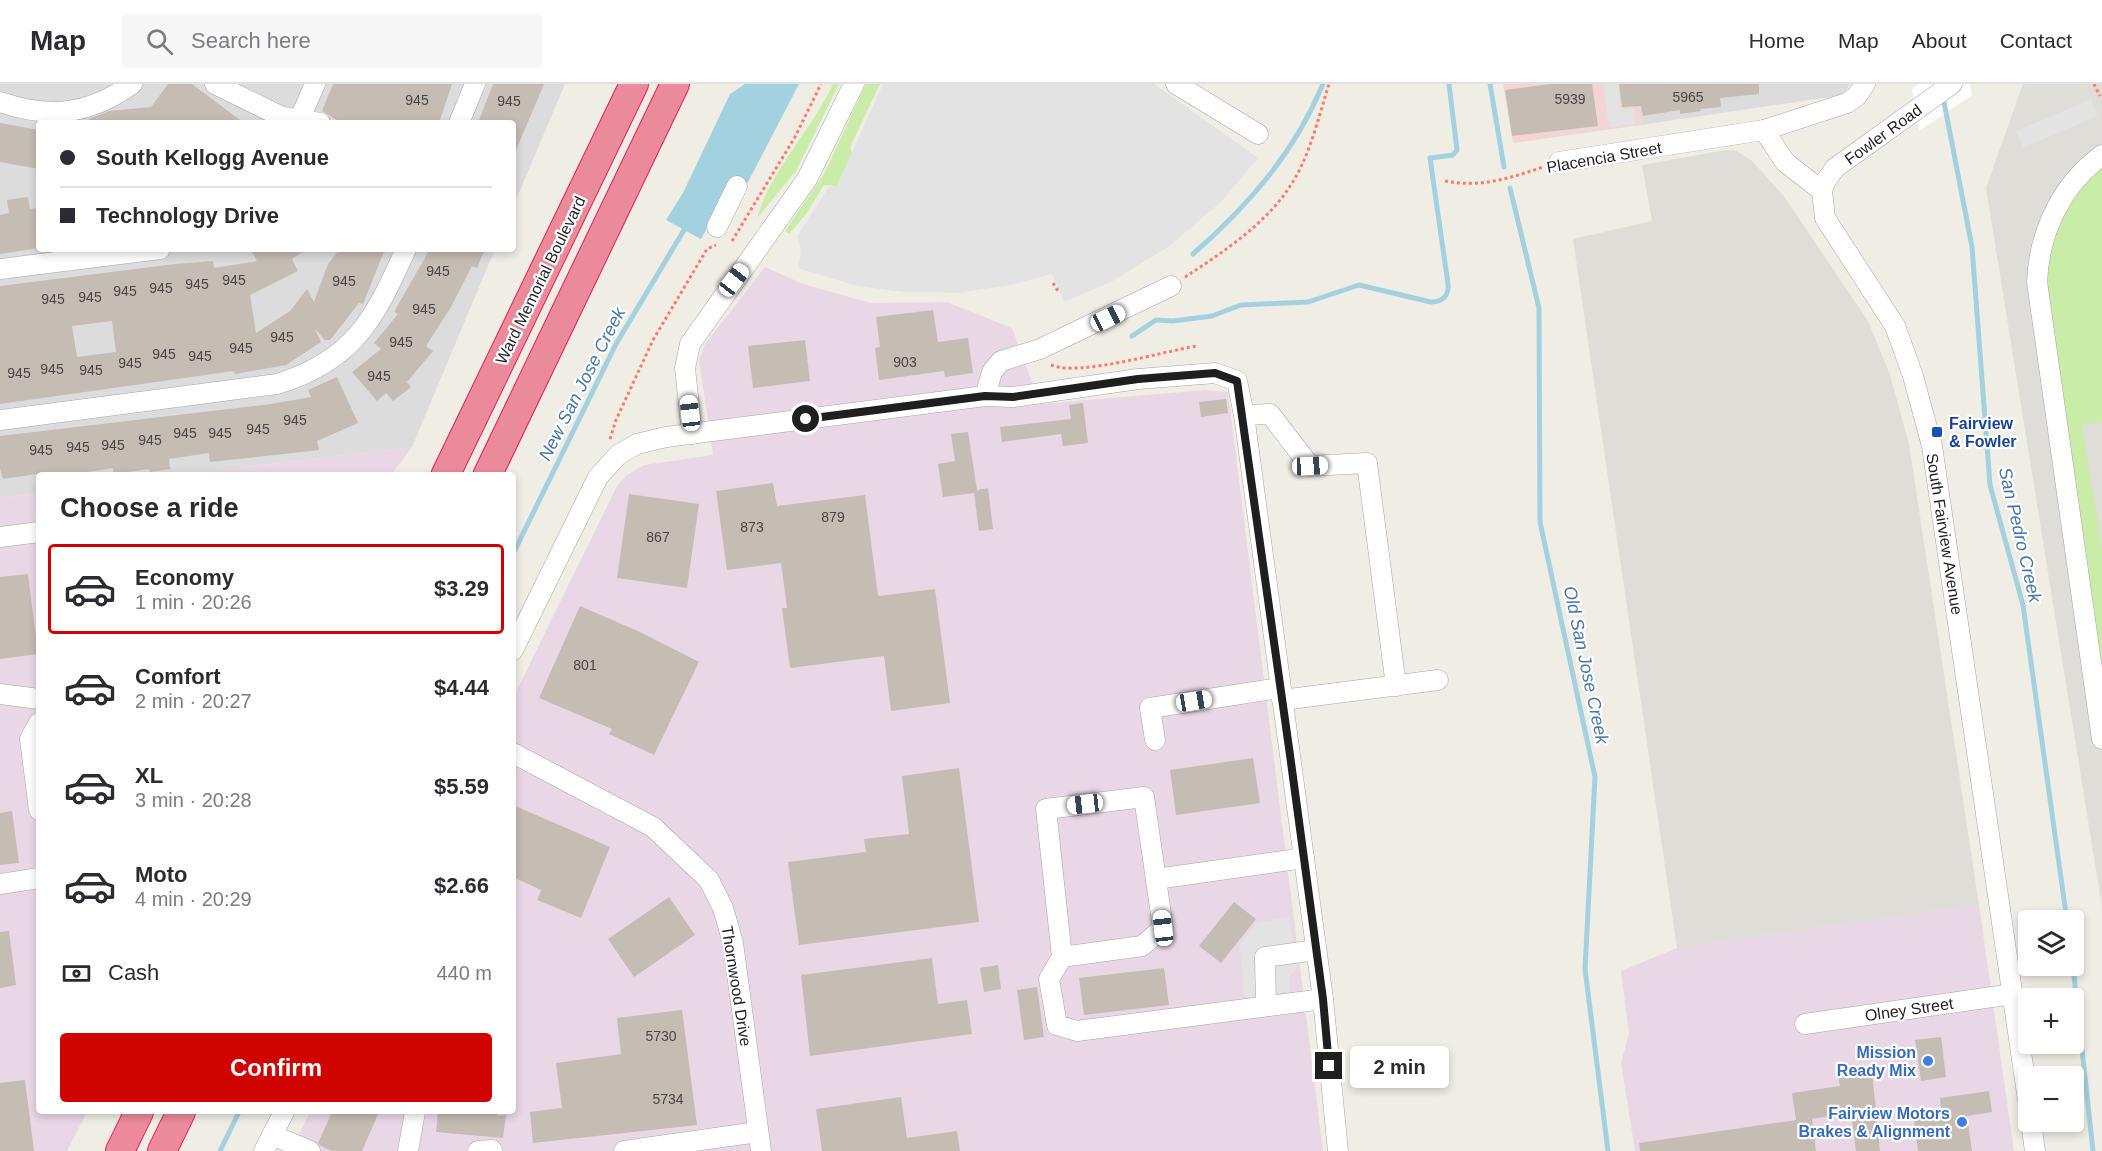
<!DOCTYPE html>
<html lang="en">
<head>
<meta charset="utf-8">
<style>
	body { margin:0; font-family:Helvetica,sans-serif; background:#f7f7f7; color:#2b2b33; height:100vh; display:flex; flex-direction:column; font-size:22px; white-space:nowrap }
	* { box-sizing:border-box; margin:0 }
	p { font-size:20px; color:#7c7c81 }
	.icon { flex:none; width:33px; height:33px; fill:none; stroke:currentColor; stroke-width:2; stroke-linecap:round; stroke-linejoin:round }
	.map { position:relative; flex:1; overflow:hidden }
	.sheet { position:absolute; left:36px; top:388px; width:480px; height:642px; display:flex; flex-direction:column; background:#fff; border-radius:6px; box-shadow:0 3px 9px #0003 }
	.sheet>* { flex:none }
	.hud { position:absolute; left:36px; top:36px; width:480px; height:132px; border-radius:6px; box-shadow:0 3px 9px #0003; display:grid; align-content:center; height:132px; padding:0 24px; background:#fff }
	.controls { position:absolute; left:2018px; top:826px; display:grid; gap:12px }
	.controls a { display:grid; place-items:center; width:66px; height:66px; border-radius:6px; background:#fff; box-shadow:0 3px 9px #0003; font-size:30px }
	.end { position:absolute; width:27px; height:27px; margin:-14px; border:8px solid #1f1f1f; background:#fff; box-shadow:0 0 0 3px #fff }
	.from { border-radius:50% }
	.bubble { position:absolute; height:42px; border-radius:6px; background:#fff; box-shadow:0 3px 9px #0003; font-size:20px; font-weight:600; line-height:42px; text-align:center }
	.car { position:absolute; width:18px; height:36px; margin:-18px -9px; border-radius:8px; box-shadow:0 0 4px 2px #0007; background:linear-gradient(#fff 24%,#345 0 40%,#fff 0 76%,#345 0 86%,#fff 0) }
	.hud b { display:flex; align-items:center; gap:21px; height:57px; font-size:22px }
	.hud b+b { border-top:2px solid #e1e1e2 }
	.hud i { width:15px; height:15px; background:#2b2b33 }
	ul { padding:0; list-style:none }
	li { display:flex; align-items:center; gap:18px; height:90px; margin:0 12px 9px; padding:0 12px; border:3px solid transparent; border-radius:6px }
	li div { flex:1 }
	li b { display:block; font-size:22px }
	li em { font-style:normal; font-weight:600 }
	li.on { border-color:#cf0300 }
	li>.icon { width:54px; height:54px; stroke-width:1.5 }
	h2 { padding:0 24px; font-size:27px; line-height:72px }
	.pay { display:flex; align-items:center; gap:15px; height:66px; padding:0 24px; font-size:22px }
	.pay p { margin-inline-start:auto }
	.primary-button { display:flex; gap:12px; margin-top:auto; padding:12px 24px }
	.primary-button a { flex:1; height:69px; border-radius:6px; background:#cf0300; color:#fff; font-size:24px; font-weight:600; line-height:69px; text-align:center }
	header { display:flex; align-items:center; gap:36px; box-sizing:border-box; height:84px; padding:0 30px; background:#fff; border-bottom:2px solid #e1e1e2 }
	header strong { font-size:28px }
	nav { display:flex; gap:33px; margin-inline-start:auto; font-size:21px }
	.search { width:420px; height:54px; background:#f7f7f7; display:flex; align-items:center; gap:15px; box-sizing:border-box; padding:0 21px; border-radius:6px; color:#7c7c81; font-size:22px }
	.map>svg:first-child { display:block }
	.residential { fill:#dddcdc }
	.commercial { fill:#f2d5d4 }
	.industrial { fill:#ead7e6 }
	.airport { fill:#dfddd7 }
	.grass { fill:#c9eca9 }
	.parking { fill:#e3e3e3 }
	.water { fill:#a4d1e0 }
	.pier { fill:#fff }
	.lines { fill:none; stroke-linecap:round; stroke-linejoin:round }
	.stream { stroke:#a4d1e0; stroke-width:5 }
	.building { fill:#c5bcb4; fill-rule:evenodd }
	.minor-casing { stroke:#a6a6a6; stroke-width:21 }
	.highway-casing { stroke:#e31e5e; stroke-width:30 }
	.path { stroke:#ff7968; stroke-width:3; stroke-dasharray:3 3; stroke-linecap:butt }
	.minor { stroke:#fff; stroke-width:20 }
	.highway { stroke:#eb8a9a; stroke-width:28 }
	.route { stroke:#1f1f1f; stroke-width:8 }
	.transit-dot { fill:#1a4fb4; stroke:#fff; stroke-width:2 }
	.shop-dot { fill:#3f7fe0; stroke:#fff; stroke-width:2 }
	.labels { text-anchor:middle; stroke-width:4.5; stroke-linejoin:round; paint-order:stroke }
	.number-label { font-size:14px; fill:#484644 }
	.street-label { font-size:16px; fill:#1f1f1f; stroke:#fff }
	.transit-label { font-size:16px; font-weight:bold; fill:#164399; stroke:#fff; text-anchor:start }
	.shop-label { font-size:16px; font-weight:bold; fill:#366cbe; stroke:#fff; text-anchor:end }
	.water-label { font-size:18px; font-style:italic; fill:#4477ac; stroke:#fff }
</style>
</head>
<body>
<header>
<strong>Map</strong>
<div class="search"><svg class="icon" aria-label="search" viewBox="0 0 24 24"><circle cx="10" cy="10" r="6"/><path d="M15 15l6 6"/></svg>Search here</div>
<nav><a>Home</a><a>Map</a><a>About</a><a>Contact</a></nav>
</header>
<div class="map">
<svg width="2102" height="1067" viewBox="0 0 2102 1067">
	<rect width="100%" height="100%" fill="#f0ede5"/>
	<g class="residential">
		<path d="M0,0h565l-52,123v-84h-474v126h456l-83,198 -234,28 -139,1v17l-39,5z"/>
		<path d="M1635,0h215l-7,11 -202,30z"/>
	</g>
	<path class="commercial" d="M1503,0h132l6,41 -128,18z"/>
	<g class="industrial">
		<path d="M765,183l38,17 68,19 76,-1 65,26 28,76 166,-14 22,2 95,759h-1032l19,-39h203v-414l104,-212 10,-11 17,-10 69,-10 -14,-95 6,-16z"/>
		<path d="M412,363l-21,28h-213z"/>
		<path d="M39,409v619h48l-20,39h-67v-653z"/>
		<path d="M1979,821l35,246h-379l-14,-88 8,-29 -8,-63 56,-23z"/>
	</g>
	<g class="airport">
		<path d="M2023,0h79v823l-116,-719z"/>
		<path d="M1726,66l11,1 15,10 31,34 85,126 22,54 19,69 70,461 -302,43 -104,-709 79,-18 -10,-56z"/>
	</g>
	<g class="grass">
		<path d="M833,0h6l-43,87 -39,47c14,-49 55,-88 76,-134z"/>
		<path d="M866,0h14l-30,63 2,6 -15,33 -13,-1 -18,29 -17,20 -4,-3 39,-57z"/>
		<path d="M2102,83v255l-20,3 20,123v127l-55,-394c2,-46 21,-83 55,-114z"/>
	</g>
	<g class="parking">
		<path d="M883,0h271l104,74 -38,45 -52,44 -57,35 -47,20 -12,-28 -42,11 -54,8 -52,-1 -47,-6 -59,-18 3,-18 -4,-14 32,-49 8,-1z"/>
		<path d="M1603,0h15l3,25 13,-1 1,16 -26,3z"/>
		<path d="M2091,15l7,17 -75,32 -7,-17z"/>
		<path d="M1289,833l8,51 -8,9 1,14 -46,6 -4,-53 17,-21z"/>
	</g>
	<path class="water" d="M745,0h54l-53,102 -31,27 -14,26 -35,-19 17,-27 47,-99z"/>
	<path class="pier" d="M1918,0h52l2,11 -53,36 -7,-42z"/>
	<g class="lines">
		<g class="stream">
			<path d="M1490,0l14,83"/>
			<path d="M1943,13l29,150 18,238 33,120 44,316"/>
			<path d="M1510,104l29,120 1,214 55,255 -10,192 23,182"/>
			<path d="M1193,170c55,-48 102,-102 130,-170"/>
			<path d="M1132,252l24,-16 17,1 39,-5 29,-11 67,-3 51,-17 72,17c12,0 18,-7 17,-18l-18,-126 23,-3 4,-5 -8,-66"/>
			<path d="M513,470l103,-210 71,-119"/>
			<path d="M2073,882l20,185"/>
			<path d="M220,1067l19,-39"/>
		</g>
	</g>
	<g class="building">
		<path d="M168,0h24l52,39h-155v-4l20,-8 42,-4z"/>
		<path d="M333,0h119l-13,39h-97l-20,-12z"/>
		<path d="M493,0h51l-30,71 -1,-32h-35z"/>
		<path d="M1550,0h42l6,42 -86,10 -7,-46z"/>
		<path d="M1619,0h140v10l-39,4 1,9 -21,2 1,2 -21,3v-4l-37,6 -2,-10 -19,1z"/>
		<path d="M0,39l39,7v39l-39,-7z"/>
		<path d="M28,113l2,12 9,-1v40l-39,6v-39l9,-2 -2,-13z"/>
		<path d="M250,165h57l-15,10 6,12 -48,24 6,38 34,-22 17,-22 7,13 14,-38 12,-15h45l-22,55 -4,-1 -29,37h-5l-10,-11 6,13 -35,23 -51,9 -1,-3 -234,33v-118l175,-22 38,-3 1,7 43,-7zM112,237l4,31 -39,5 -5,-31z"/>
		<path d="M430,165h55l-8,19 -5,-2 -21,41 -25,39 7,5 -26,31 4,5 -18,14 -7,-8 -9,8 -25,-29 29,-23 -7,-6 24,-29 -4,-2z"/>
		<path d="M933,226l5,32 30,-4 5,35 -28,4 -1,-6 -65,9 -4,-32 5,-1 -4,-30z"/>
		<path d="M805,256l5,41 -57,7 -5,-42z"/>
		<path d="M337,293l21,46 -41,18 2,9 -109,12 -1,-9 -40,6 1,10 -20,3 -1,-3 -35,5 -1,-6 -50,8 -26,-2 -34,5 -3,-10v-33l271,-32 40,-7 -3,-7z"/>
		<path d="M1226,315l2,14 -27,4 -2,-15z"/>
		<path d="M1083,319l5,40 -25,3 -2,-12 -59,8 -2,-15 71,-8 -2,-14z"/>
		<path d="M968,348l9,58 11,-2 5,41 -14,2 -5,-38 -31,4 -5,-33 17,-3 -4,-27z"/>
		<path d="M773,399l4,23 88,-11 13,101 57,-7 15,114 -59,8 -7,-55 -94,12 -8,-60h5l-6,-45 -54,7 -11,-79z"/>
		<path d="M629,410l70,10 -12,84 -70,-10z"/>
		<path d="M28,490l10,80 -38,5v-82z"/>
		<path d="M580,522l60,26 59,30 -45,93 -45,-21 3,-5 -73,-31z"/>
		<path d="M1253,674l7,45 -84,12 -6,-45z"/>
		<path d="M959,684l20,154 -180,23 -11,-83 78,-10 -2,-13 45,-5 -7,-58z"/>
		<path d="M513,721l97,42 -29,71 -44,-18 4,-10 -28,-13z"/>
		<path d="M12,727l7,52 -19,2v-52z"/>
		<path d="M669,813l26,38 -61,42 -26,-38z"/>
		<path d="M1234,818l22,17 -35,44 -22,-17z"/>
		<path d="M9,847l7,54 -16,3v-56z"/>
		<path d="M932,874l6,46 29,-4 5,34 -162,22 -9,-81z"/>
		<path d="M998,881l3,24 -17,3 -4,-24z"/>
		<path d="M1164,884l5,37 -85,10 -5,-37z"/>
		<path d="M1037,903l7,50 -20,3 -7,-50z"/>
		<path d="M682,926l15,115 -164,18 -3,-31 32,-4 -6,-45 65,-9 -4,-36z"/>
		<path d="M1941,953l5,40 -25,4 -6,-41z"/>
		<path d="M1872,987l8,80h-24l-5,-38 -39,6 4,32h-176l-1,-8 157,-23 -4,-27 48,-7 -2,-10z"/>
		<path d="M25,996l9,71h-34v-68z"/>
		<path d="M1989,1007l3,21 -25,4 5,35h-54l-5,-39 28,-4 -1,-10z"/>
		<path d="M901,1013l6,41 50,-7 3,20h-138l-6,-42z"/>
		<path d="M332,1028h47l-17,39h-30l-11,-5 -3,-3z"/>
		<path d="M438,1028h48l13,1 -2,3 9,-1 -3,23 -67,-6z"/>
	</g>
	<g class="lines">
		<g class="minor-casing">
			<g id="minor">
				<path d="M215,0l67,33 38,6"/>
				<path d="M1176,0l82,50"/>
				<path d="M1952,0l-117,84 -10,14 -3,9 3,27 70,108 18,50 19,70 96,654"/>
				<path d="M0,18c50,17 89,13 132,-18"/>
				<path d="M298,39l17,-39"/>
				<path d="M459,39l16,-39"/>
				<path d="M1764,46l21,32 37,29"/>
				<path d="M2102,71c-41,30 -63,78 -65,127l65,457"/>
				<path d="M1559,78l205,-32 83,-27 10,-7 8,-12"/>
				<path d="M717,143l20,-41"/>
				<path d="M0,185l160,-20"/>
				<path d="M985,312l7,-24 9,-11 39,-12 131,-63"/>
				<path d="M1244,331l26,-1 40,52 57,-3 29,223"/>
				<path d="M0,336l277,-36c77,-23 98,-66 129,-135"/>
				<path d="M692,350l-7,-66 5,-24 117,-165 47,-95"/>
				<path d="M0,453l39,-5"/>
				<path d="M513,566l85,-173 20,-22 19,-11 29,-7 319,-41 28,1 125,-18 77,-6 22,8 7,34 79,584 15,152"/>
				<path d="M0,610l39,5"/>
				<path d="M1282,616l156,-20"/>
				<path d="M39,639l-9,16 9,71"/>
				<path d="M1155,656l-5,-32 130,-20"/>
				<path d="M513,669l140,74 56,53 14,28 10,35 28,208"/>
				<path d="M1156,795l148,-21"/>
				<path d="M0,800l39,-6"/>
				<path d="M1062,873l80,-11 21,-18 -19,-131 -98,12 16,148 -13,22 8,46 20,6 246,-32"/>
				<path d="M1266,921l-1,-48 51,-7"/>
				<path d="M1805,940l208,-30"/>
				<path d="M2031,1038l4,29"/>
				<path d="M272,1051l38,16"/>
				<path d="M264,1067l20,-39"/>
				<path d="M408,1067l7,-39"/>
				<path d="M478,1067l14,-1"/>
				<path d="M624,1067l134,-19"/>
			</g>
		</g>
		<g class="highway-casing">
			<g id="highway">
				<path d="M445,392l189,-392"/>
				<path d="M487,392l188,-392"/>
				<path d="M120,1067l19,-39"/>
				<path d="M162,1067l19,-39"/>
			</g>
		</g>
		<g class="path">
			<path d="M2094,0l6,12"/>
			<path d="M1445,97c35,7 66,-3 98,-14"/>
			<path d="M732,157l63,-104 26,-53"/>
			<path d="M1185,193c40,-26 84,-55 109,-97 17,-29 25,-64 35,-96"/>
			<path d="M1053,199l5,8"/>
			<path d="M1051,281c29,12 113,-14 146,-19"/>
			<path d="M610,355l6,-19 37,-80 54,-91 9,-4"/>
		</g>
		<use href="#minor" class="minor"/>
		<use href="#highway" class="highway"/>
	</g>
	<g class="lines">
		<path class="route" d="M806,335l179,-23 28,1 125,-18 77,-6 22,8 53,374 33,244 6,67"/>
	</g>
	<rect class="transit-dot" x="1931" y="342" width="12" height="12" rx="3"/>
	<g class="shop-dot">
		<circle cx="1928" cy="977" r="6"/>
		<circle cx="1962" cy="1038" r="6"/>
	</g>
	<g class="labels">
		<g class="number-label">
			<text x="1688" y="18">5965</text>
			<text x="1570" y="20">5939</text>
			<text x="417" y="21">945</text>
			<text x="509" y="22">945</text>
			<text x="438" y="192">945</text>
			<text x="234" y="201">945</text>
			<text x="344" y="202">945</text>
			<text x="197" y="205">945</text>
			<text x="161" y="209">945</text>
			<text x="125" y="212">945</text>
			<text x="90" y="218">945</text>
			<text x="53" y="220">945</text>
			<text x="424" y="230">945</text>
			<text x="282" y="258">945</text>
			<text x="401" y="263">945</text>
			<text x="241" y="269">945</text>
			<text x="164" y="275">945</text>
			<text x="200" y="277">945</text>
			<text x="905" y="283">903</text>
			<text x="130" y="284">945</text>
			<text x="52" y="290">945</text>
			<text x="91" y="291">945</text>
			<text x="19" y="294">945</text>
			<text x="379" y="297">945</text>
			<text x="295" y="341">945</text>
			<text x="258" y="350">945</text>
			<text x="185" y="354">945</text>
			<text x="220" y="354">945</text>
			<text x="150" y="361">945</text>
			<text x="113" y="366">945</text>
			<text x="78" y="368">945</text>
			<text x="41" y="371">945</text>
			<text x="833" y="438">879</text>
			<text x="752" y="448">873</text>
			<text x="658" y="458">867</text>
			<text x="585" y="586">801</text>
			<text x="661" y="957">5730</text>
			<text x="668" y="1020">5734</text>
		</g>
		<g class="street-label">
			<text transform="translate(1883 50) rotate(-36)" y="6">Fowler Road</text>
			<text transform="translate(1604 73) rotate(-10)" y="6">Placencia Street</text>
			<text transform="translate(540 196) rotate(-64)" y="6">Ward Memorial Boulevard</text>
			<text transform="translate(1945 450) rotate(81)" y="6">South Fairview Avenue</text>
			<text transform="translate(737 902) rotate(81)" y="6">Thornwood Drive</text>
			<text transform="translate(1909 925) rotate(-8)" y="6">Olney Street</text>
		</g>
		<g class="transit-label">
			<text x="1949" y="345">Fairview<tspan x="1949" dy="18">&amp; Fowler</tspan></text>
		</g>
		<g class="shop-label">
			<text x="1916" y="974">Mission<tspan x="1916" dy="18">Ready Mix</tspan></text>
			<text x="1950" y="1035">Fairview Motors<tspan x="1950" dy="18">Brakes &amp; Alignment</tspan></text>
		</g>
		<g class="water-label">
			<text transform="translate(582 300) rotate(-63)" y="6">New San Jose Creek</text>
			<text transform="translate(2020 451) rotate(77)" y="6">San Pedro Creek</text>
			<text transform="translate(1586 581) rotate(78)" y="6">Old San Jose Creek</text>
		</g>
	</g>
</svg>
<div class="controls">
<a><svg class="icon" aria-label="layers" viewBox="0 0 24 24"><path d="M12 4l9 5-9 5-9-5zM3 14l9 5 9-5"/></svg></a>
<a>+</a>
<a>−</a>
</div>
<i class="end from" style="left:806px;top:335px"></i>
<i class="end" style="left:1329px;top:982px"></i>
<div class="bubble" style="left:1350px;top:962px;width:99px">2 min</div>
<i class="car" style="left:734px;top:196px;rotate:38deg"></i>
<i class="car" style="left:1108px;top:234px;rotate:64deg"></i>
<i class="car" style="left:690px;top:329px;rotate:353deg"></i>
<i class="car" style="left:1310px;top:382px;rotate:87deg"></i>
<i class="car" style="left:1194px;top:617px;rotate:81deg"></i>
<i class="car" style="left:1085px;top:720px;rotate:263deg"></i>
<i class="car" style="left:1163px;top:844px;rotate:353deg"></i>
<div class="hud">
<b><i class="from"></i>South Kellogg Avenue</b>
<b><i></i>Technology Drive</b>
</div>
<section class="sheet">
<h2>Choose a ride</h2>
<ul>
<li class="on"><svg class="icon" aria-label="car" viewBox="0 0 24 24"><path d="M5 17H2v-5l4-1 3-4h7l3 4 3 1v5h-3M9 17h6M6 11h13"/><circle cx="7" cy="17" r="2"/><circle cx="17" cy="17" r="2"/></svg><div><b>Economy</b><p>1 min · 20:26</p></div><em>$3.29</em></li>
<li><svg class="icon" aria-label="car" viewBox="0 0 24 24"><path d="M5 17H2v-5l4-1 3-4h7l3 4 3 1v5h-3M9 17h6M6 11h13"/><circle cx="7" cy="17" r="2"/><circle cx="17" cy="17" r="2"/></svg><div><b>Comfort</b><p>2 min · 20:27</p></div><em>$4.44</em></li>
<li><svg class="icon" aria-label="car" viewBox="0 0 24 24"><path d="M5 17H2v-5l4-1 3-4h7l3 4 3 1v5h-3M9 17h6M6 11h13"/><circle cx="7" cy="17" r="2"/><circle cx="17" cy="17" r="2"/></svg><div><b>XL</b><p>3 min · 20:28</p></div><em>$5.59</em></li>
<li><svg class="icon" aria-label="car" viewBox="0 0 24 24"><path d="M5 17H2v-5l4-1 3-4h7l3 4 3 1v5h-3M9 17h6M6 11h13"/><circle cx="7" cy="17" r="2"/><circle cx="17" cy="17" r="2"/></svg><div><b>Moto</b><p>4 min · 20:29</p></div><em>$2.66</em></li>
</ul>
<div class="pay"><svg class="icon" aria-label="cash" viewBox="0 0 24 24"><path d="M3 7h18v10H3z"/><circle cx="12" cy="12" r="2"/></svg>Cash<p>440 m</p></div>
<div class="primary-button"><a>Confirm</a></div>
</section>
</div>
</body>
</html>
